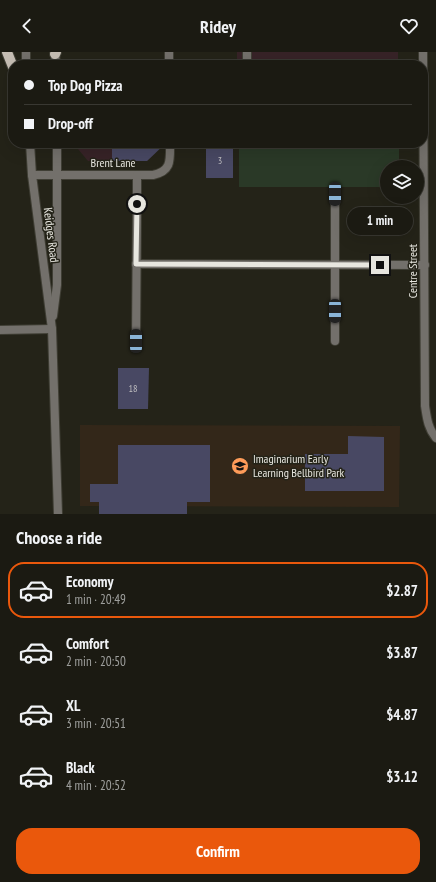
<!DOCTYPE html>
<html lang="en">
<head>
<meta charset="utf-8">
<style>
	body { margin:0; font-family:"PT Sans Narrow",sans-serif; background:#282720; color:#f1f3f6; height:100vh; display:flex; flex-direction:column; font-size:15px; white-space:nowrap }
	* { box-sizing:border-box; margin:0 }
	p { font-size:13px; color:#a0a19f }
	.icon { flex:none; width:22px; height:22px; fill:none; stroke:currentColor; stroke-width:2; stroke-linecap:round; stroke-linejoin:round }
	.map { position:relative; height:462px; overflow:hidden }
	.panel { display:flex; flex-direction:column; background:#1b1a12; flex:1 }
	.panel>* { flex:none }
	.hud { position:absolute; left:8px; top:8px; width:420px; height:88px; border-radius:16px; box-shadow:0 4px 16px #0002,0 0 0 1px #393832; display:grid; align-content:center; height:88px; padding:0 16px; background:#1b1a12 }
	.tools { position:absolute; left:380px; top:108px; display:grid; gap:8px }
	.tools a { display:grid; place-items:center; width:44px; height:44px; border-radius:50%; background:#1b1a12; box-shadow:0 4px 16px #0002,0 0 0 1px #393832; font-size:20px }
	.end { position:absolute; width:18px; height:18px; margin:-9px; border:5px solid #e7e6df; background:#111; box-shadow:0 0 0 2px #111 }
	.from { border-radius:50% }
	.bubble { position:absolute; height:28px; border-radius:14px; background:#1b1a12; box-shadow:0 4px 16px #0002,0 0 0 1px #393832; font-size:13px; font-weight:800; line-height:28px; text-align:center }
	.car { position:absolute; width:12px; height:24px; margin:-12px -6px; border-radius:5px; box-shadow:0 0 3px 1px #0007; background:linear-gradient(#222 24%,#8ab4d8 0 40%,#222 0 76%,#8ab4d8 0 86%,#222 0) }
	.hud b { display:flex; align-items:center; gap:14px; height:38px; font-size:15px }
	.hud b+b { border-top:1px solid #393832 }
	.hud i { width:10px; height:10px; background:#f1f3f6 }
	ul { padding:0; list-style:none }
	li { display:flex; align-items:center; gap:12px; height:56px; margin:0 8px 6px; padding:0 8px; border:2px solid transparent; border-radius:16px }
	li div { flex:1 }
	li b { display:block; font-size:15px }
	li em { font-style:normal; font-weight:800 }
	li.on { border-color:#ea580c }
	li>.icon { width:36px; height:36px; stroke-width:1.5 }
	h2 { padding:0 16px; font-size:18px; line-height:48px }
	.action { display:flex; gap:8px; margin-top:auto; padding:8px 16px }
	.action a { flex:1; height:46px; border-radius:16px; background:#ea580c; color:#fff; font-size:16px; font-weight:800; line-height:46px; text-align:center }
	header { display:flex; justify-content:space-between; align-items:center; height:52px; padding:0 16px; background:#1b1a12; font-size:18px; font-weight:800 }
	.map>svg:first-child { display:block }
	.commercial { fill:#372327 }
	.education { fill:#332719 }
	.green { fill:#2a3927 }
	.building { fill:#484863 }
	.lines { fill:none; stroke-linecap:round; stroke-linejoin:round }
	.service-casing { stroke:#3f3e34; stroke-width:10 }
	.minor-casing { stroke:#3f3e34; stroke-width:10 }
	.tertiary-casing { stroke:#3f3e34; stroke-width:10 }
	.primary-casing { stroke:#3f3e34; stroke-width:12 }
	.service { stroke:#73706b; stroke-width:8 }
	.minor { stroke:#73706b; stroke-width:8 }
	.tertiary { stroke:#73706b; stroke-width:8 }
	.primary { stroke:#c6beb4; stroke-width:10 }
	.route { stroke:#e7e6df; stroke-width:5 }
	.labels { text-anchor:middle; stroke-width:3; stroke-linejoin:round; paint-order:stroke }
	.number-label { font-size:10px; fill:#bfbec0 }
	.street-label { font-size:12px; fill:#e7e6df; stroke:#242318 }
	.poi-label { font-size:12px; fill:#e7e6df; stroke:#242318; text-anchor:start }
</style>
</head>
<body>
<header><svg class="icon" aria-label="back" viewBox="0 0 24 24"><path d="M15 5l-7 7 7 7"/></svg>Ridey<svg class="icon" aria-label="heart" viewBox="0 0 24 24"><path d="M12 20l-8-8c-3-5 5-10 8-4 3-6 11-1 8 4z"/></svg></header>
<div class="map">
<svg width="436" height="462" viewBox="0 0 436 462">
	<rect width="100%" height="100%" fill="#242318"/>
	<g class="commercial">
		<rect x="237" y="0" width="161" height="13"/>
		<path d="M156,7v6h-78v-5z"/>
		<path d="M78,91h79v8l-10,10h-59l-10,-12z"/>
	</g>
	<path class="education" d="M80,373l320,1 -1,81 -319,-1z"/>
	<path class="green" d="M239,91h160v24h-12v20h-148z"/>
	<g class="building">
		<path d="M112,91h53v1l-18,17h-35z"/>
		<rect x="206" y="91" width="27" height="35"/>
		<path d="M118,316h31l-1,41h-30z"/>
		<path d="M348,384l36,1v54h-79v-37h43z"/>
		<path d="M118,393h92v57h-23v12h-88v-12h-9v-18h28z"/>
	</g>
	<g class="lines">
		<g class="service-casing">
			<g id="service">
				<path d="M169,0v13"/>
				<path d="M247,0v13"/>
				<path d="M32,123h121c19,-4 17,-15 17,-32"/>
				<path d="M137,153v-30"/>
			</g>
		</g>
		<g class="minor-casing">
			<g id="minor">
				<path d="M423,0l2,354c2,13 3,22 11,32"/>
				<path d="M136,212l289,1"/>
				<path d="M0,278l52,-1"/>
				<path d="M136,289l1,-136"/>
				<path d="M335,289v-147"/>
			</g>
		</g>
		<g class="tertiary-casing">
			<g id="tertiary">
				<path d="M26,0v13"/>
				<path d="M55,0l1,13"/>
				<path d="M30,91l2,32 20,154 6,185"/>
				<path d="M53,264l4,-31v-142"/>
			</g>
		</g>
		<g class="primary-casing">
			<g id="primary">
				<path d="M7,0l6,15"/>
				<path d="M55,2l1,-2"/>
			</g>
		</g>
		<use href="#service" class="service"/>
		<use href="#minor" class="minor"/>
		<use href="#tertiary" class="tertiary"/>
		<use href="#primary" class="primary"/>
	</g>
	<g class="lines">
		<path class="route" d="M137,152l-1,60 244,1"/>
	</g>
	<defs>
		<g id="school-disc" transform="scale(0.9)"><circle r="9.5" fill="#fe9b59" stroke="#242318"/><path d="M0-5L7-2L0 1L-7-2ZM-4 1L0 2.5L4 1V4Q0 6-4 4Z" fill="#111"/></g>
	</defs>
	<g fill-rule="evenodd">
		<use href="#school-disc" x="240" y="414"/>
	</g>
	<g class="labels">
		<g class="number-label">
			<text x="220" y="112">3</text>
			<text x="133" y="340">18</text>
		</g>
		<g class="street-label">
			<text x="113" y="115">Brent Lane</text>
			<text transform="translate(51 183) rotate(83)" y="4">Keidges Road</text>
			<text transform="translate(413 219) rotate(-90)" y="4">Centre Street</text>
		</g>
		<g class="poi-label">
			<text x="253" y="411">Imaginarium Early<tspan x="253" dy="14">Learning Bellbird Park</tspan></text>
		</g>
	</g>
</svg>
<div class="tools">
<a><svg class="icon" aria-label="layers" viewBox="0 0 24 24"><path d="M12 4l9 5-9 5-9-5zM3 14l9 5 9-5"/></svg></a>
</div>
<i class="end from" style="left:137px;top:152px"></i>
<i class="end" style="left:380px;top:213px"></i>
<div class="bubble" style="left:347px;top:155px;width:66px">1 min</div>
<i class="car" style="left:335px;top:142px;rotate:180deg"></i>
<i class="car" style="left:335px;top:259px;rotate:180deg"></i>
<i class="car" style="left:136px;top:289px;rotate:0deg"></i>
<div class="hud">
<b><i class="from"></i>Top Dog Pizza</b>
<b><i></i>Drop-off</b>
</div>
</div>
<section class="panel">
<h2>Choose a ride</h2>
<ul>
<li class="on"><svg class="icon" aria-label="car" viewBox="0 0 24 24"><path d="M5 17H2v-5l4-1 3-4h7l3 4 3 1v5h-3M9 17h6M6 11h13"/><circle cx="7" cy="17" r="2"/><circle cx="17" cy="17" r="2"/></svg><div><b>Economy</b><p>1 min · 20:49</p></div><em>$2.87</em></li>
<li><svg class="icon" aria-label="car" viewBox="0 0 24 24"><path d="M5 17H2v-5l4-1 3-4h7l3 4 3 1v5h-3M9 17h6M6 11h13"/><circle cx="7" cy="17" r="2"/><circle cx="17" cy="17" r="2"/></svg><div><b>Comfort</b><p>2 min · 20:50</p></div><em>$3.87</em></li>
<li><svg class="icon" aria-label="car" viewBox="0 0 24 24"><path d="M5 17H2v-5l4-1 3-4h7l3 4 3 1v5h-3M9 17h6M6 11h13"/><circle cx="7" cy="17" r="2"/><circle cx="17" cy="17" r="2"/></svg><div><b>XL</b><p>3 min · 20:51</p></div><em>$4.87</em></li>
<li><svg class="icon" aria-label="car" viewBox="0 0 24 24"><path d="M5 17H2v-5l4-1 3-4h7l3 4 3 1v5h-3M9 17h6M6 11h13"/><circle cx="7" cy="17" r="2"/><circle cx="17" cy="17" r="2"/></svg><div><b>Black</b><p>4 min · 20:52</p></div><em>$3.12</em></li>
</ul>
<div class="action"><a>Confirm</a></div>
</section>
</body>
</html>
